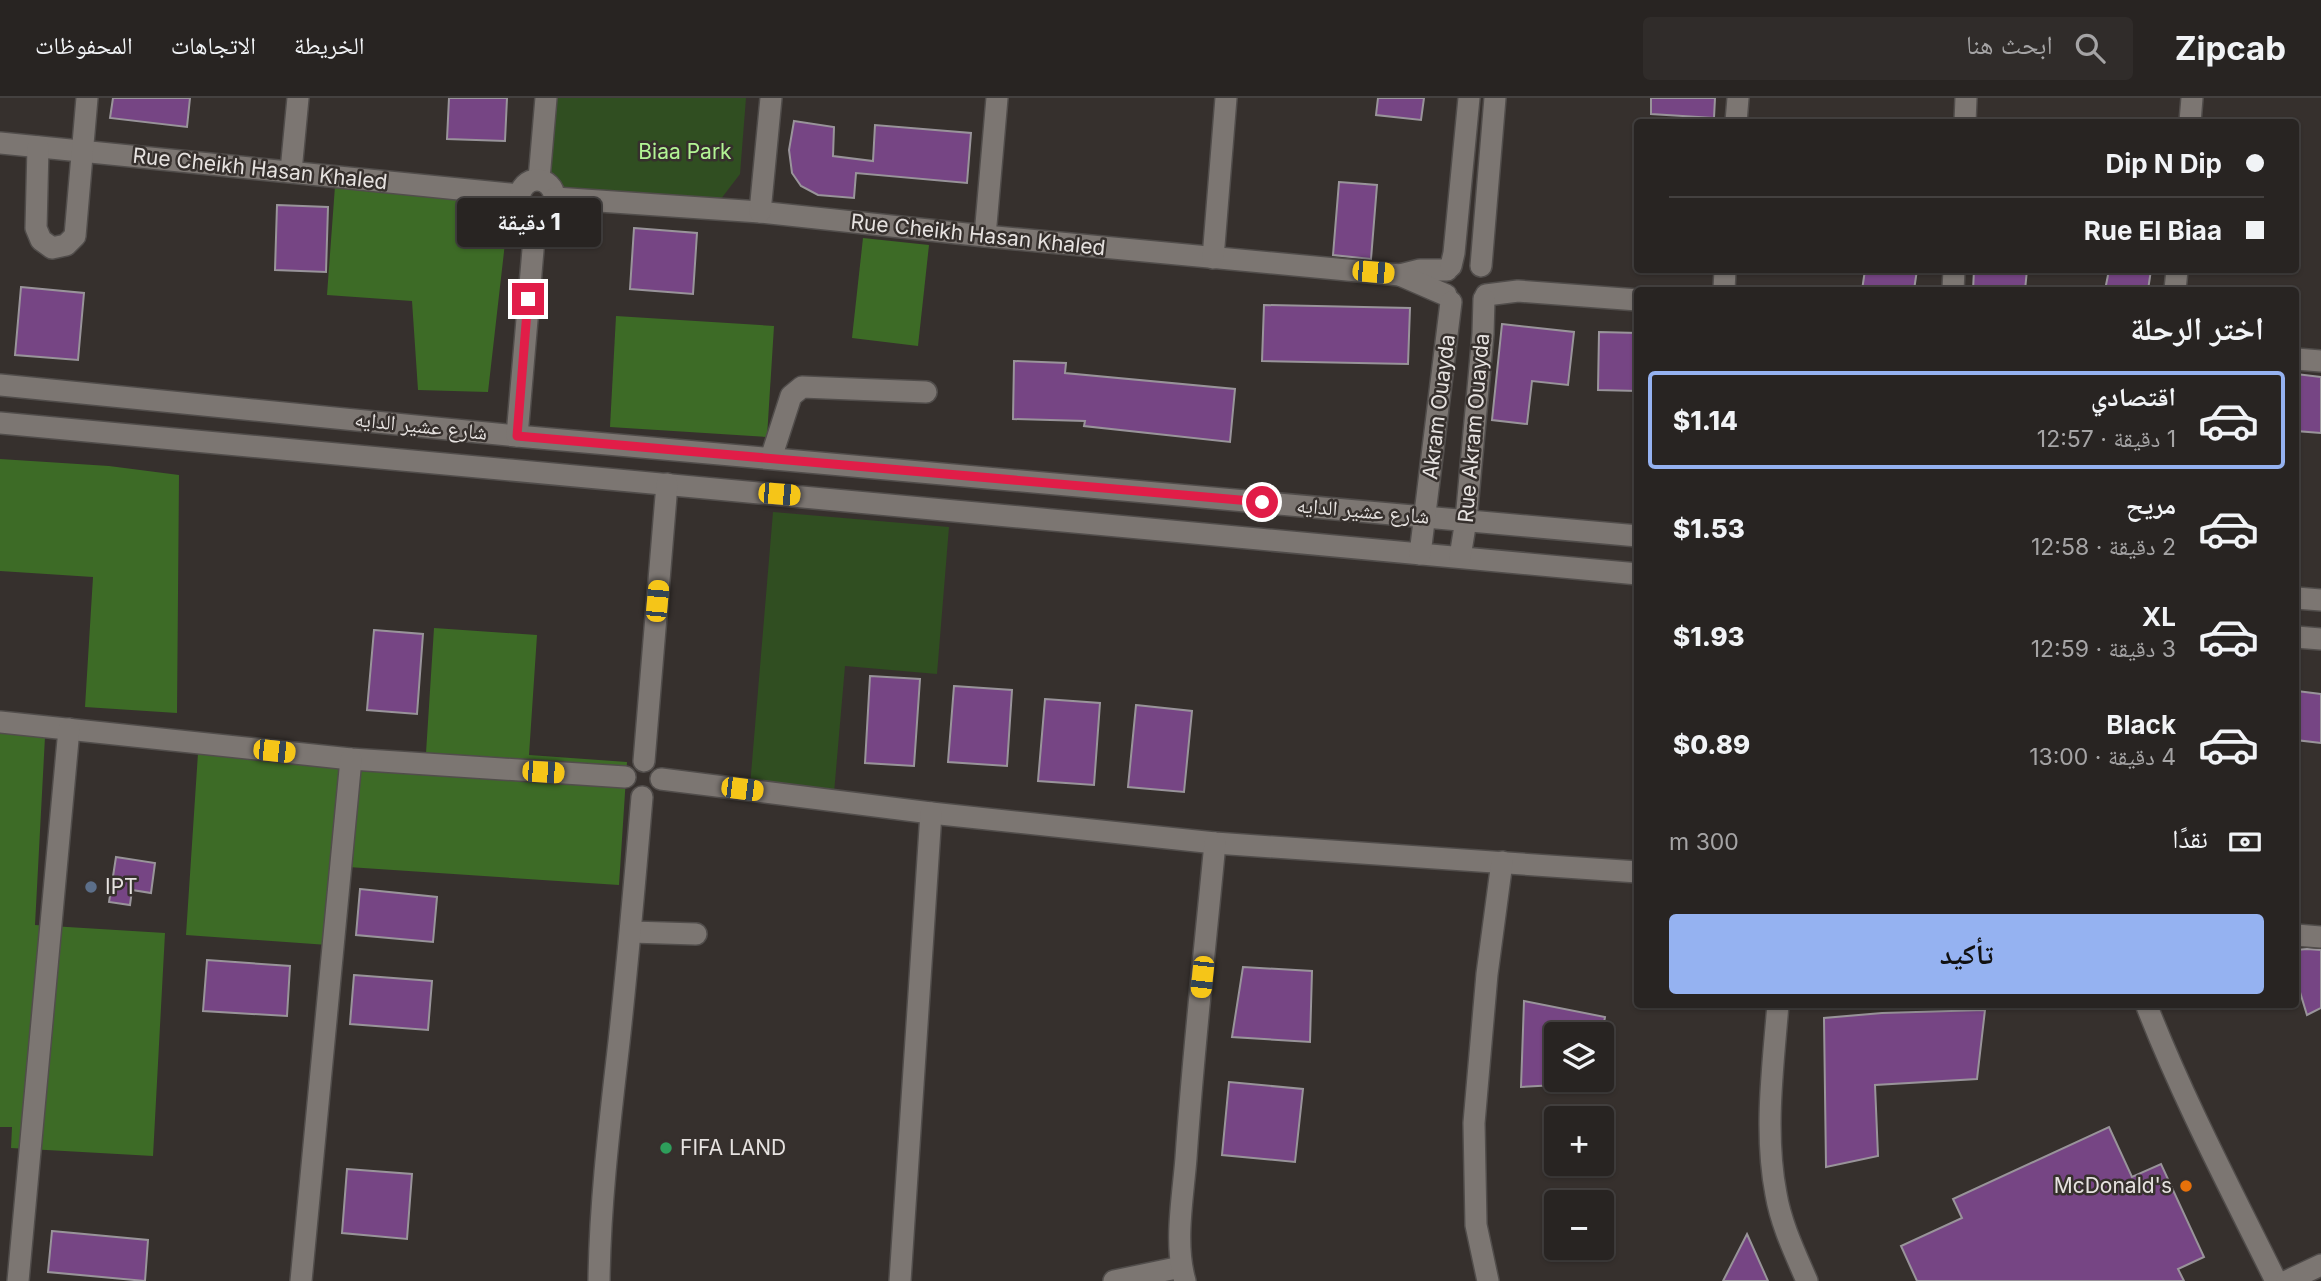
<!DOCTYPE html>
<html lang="ar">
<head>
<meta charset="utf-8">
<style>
	body { margin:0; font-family:Inter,"Noto Naskh Arabic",sans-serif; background:#302c2a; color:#f1f3f6; direction:rtl; height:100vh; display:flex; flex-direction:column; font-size:26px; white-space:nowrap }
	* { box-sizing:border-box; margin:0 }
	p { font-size:23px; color:#a5a4a5 }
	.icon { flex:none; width:38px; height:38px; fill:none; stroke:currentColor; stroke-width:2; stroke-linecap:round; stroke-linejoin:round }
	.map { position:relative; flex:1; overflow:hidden; direction:ltr }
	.sheet { position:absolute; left:1634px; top:189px; width:665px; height:721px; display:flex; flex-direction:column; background:#282422; border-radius:7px; box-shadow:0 2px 5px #0004,0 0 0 2px #444140; direction:rtl }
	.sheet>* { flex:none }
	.hud { position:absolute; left:1634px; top:21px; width:665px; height:154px; border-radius:7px; box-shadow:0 2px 5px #0004,0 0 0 2px #444140; direction:rtl; display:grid; align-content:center; height:154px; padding:0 35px; background:#282422 }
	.tools { position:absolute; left:1544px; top:924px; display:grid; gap:14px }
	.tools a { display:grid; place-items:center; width:70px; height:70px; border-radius:7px; background:#282422; box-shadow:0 2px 5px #0004,0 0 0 2px #444140; font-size:35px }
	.end { position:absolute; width:32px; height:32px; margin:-16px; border:9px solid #e11d48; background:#fff; box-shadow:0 0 0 4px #fff }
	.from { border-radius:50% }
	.bubble { position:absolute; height:49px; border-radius:7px; background:#282422; box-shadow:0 2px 5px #0004,0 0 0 2px #444140; font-size:23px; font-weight:800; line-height:49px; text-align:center; direction:rtl }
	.car { position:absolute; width:21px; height:42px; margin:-21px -10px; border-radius:9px; box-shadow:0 0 5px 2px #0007; background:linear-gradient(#f5c518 24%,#345 0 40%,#f5c518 0 76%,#345 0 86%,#f5c518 0) }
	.hud b { display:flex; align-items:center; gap:24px; height:66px; font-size:26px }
	.hud b+b { border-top:2px solid #444140 }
	.hud i { width:18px; height:18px; background:#f1f3f6 }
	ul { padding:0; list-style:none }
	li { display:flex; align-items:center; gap:21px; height:98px; margin:0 14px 10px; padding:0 21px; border:4px solid transparent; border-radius:7px }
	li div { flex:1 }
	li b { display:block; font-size:26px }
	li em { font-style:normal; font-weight:800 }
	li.selected { border-color:#95b2f1 }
	li>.icon { width:63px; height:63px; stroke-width:1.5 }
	h2 { padding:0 35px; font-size:32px; line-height:84px }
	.pay { display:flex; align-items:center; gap:18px; height:77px; padding:0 35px; font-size:26px }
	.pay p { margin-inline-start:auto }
	.primary-button { display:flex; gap:14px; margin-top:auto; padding:14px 35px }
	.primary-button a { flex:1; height:80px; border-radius:7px; background:#95b2f1; color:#111; font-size:28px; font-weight:800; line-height:80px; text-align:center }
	header { display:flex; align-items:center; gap:42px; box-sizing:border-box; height:98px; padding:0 35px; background:#282422; border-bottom:2px solid #444140 }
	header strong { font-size:33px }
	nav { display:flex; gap:38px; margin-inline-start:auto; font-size:24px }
	.search { width:490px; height:63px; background:#302c2a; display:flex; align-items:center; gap:18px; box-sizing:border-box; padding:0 24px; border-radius:7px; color:#a5a4a5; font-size:26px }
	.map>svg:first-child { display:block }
	.green { fill:#304e21 }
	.forest { fill:#3d6b26 }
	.building { fill:#764584; stroke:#99949a; stroke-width:2 }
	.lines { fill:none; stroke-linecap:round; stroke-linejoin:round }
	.minor-casing { stroke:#514d4b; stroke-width:24 }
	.minor { stroke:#7c7672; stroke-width:21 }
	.route { stroke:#e11d48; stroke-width:9 }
	.service-dot { fill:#5c6f8a; stroke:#36302d; stroke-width:2.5 }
	.leisure-dot { fill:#2e9e5b; stroke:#36302d; stroke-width:2.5 }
	.food-dot { fill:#e8710a; stroke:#36302d; stroke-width:2.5 }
	.labels { text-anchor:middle; stroke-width:5; stroke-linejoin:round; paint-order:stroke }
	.park-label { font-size:21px; fill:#b2f494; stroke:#36302d }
	.street-label { font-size:21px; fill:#e6e2e0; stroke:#36302d }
	.poi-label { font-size:21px; fill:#e6e2e0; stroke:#36302d; text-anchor:start }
</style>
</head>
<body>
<header>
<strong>Zipcab</strong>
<div class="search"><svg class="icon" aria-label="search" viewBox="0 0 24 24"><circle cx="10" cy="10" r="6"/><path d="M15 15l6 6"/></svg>ابحث هنا</div>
<nav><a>الخريطة</a><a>الاتجاهات</a><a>المحفوظات</a></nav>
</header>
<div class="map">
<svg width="2321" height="1183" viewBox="0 0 2321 1183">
	<rect width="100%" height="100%" fill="#36302d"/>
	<g class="green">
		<path d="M554,0h192l-6,76 -26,34 -139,-7 -27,-31z"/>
		<path d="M773,414l176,15 -12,147 -92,-8 -11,127 -84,-7z"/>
	</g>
	<g class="forest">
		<path d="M335,88l175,13 -22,193 -70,-2 -6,-89 -85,-6z"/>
		<path d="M863,140l66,7 -11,101 -66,-8z"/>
		<path d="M616,218l158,10 -7,111 -157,-10z"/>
		<path d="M0,361l109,7 70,9 -2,238 -92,-6 8,-130 -93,-6z"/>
		<path d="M434,530l103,7 -8,120 98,7 -8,123 -286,-19 -5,79 -142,-10 13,-197 227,15z"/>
		<path d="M0,617l46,3 -11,207 130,8 -12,223 -142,-8 1,-21h-12z"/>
	</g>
	<g class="building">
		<path d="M113,0h77l-3,29 -77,-9z"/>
		<path d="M449,0h58l-2,43 -58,-2z"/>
		<path d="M1378,0h46l-3,22 -45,-5z"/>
		<path d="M1651,0h64l-1,20 -63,-4z"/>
		<path d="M794,23l40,6 -1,29 40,5 2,-36 96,8 -4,50 -111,-10 -2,25 -36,-3 -17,-9 -9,-13 -3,-23z"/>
		<path d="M1339,84l38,3 -6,74 -38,-4z"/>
		<path d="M277,107l51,2 -2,65 -51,-2z"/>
		<path d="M634,130l63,5 -4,61 -63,-5z"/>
		<path d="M1865,172h52l-3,20h-52z"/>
		<path d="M1974,172h53l-2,20h-52z"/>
		<path d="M2109,172h42l-3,20h-43z"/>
		<path d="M21,189l63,6 -6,67 -63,-5z"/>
		<path d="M1264,207l146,3 -2,56 -146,-3z"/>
		<path d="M1502,226l72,8 -6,53 -36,-4 -5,43 -35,-4z"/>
		<path d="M1599,234l39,1v58l-40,-1z"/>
		<path d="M1014,263l52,2 -1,10 170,16 -5,53 -146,-16 1,-5 -72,-2z"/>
		<path d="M2296,276l25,3v56l-25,-2z"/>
		<path d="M374,532l49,4 -6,80 -50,-4z"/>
		<path d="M870,578l50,3 -6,87 -49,-3z"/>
		<path d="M954,588l58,4 -5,76 -59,-4z"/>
		<path d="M2297,593l24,3v49l-25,-3z"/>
		<path d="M1045,601l55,4 -6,82 -56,-4z"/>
		<path d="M1136,607l56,6 -8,81 -56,-5z"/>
		<path d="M116,759l39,6 -4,30 -19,-3 -2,15 -21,-3z"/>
		<path d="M360,791l77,8 -4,45 -77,-7z"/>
		<path d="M2307,851l14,1v58l-14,7 -11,-36v-29z"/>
		<path d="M207,862l83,6 -3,50 -84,-5z"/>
		<path d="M1243,869l69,4 -2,71 -78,-5z"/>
		<path d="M354,877l78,6 -4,49 -78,-6z"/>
		<path d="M1524,903l81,16 -3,17h-46v51l-35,2z"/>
		<path d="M1985,912l-8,69 -102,6 3,71 -52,11 -2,-149 58,-5z"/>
		<path d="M1229,984l74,7 -8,73 -73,-7z"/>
		<path d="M2109,1029l23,50 29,-13 43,93 -26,12 6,12h-267l-16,-35 61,-28 -9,-19z"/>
		<path d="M347,1071l65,5 -5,65 -65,-6z"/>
		<path d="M52,1133l96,9 -3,41 -97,-9z"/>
		<path d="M1747,1136l21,47h-45z"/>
	</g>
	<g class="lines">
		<g class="minor-casing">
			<g id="minor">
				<path d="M1736,24l2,-24"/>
				<path d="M1965,24l1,-24"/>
				<path d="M2190,24l2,-24"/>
				<path d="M0,45l519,52"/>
				<path d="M38,49l-2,81 5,12 11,8 14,-3 9,-9 12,-138"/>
				<path d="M291,73l7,-73"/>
				<path d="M539,81l7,-81"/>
				<circle cx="537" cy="99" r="17"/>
				<path d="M555,100l205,14 225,24 415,39 20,-5h27"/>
				<path d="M760,114l11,-114"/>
				<path d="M985,138l12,-138"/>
				<path d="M1213,160l13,-160"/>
				<path d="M1451,168l3,-13 15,-155"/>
				<path d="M1481,168l14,-168"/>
				<path d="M1400,177l46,20"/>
				<path d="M1724,192l1,-20"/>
				<path d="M1953,192l1,-20"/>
				<path d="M2175,192l2,-20"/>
				<path d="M1486,197l32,-4 120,9"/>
				<path d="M2296,261l25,2"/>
				<path d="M0,287l517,51 1121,100"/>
				<path d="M0,325l1638,151"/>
				<path d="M517,338l19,-221"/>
				<path d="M771,360l20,-62 11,-9 124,5"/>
				<path d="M1420,456l31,-252"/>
				<path d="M1460,459l6,-37 17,-186 1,-35"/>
				<path d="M2296,500l25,2"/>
				<path d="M2296,539l25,2"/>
				<path d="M0,624l351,37 274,18"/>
				<path d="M644,663l23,-277"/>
				<path d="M661,681l270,34 284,30 423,29"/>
				<path d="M631,834l65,2"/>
				<path d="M2296,837l25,2"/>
				<path d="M1778,906c-5,63 -14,128 -2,190 5,30 19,59 31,87"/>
				<path d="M2146,906c37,95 85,186 130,277"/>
				<path d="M18,1183l51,-552"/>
				<path d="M301,1183l50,-522"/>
				<path d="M599,1183c1,-80 11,-160 20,-239 9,-82 16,-163 23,-245"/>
				<path d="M900,1183l31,-468"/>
				<path d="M1114,1183l67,-14"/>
				<path d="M1185,1183c-11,-38 -2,-84 1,-123 7,-105 19,-210 29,-315"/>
				<path d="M1488,1183l-12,-56 -2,-102 13,-149 15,-112"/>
				<path d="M2287,1183l34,-16"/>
			</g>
		</g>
		<use href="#minor" class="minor"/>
	</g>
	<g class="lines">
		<path class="route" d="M528,201l-11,137 745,66"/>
	</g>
	<circle class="service-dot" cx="91" cy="789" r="7"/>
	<circle class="leisure-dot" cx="666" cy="1050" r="7"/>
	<circle class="food-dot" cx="2186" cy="1088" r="7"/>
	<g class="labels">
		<g class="park-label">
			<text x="685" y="61">Biaa Park</text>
		</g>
		<g class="street-label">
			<text transform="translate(260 71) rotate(6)" y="7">Rue Cheikh Hasan Khaled</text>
			<text transform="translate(978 137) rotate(6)" y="7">Rue Cheikh Hasan Khaled</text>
			<text transform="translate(1439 309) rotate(-83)" y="7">Akram Ouayda</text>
			<text transform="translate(421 328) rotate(6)" y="7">شارع عشير الدايه</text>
			<text transform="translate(1474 330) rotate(-85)" y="7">Rue Akram Ouayda</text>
			<text transform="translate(1363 413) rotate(5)" y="7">شارع عشير الدايه</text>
		</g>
		<g class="poi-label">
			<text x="105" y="796">IPT</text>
			<text x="680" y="1057">FIFA LAND</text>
			<text x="2172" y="1095" text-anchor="end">McDonald's</text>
		</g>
	</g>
</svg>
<div class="tools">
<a><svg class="icon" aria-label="layers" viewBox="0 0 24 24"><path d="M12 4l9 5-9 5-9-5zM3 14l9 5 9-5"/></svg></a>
<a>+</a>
<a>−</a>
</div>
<i class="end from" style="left:1262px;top:404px"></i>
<i class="end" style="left:528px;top:201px"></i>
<div class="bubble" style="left:457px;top:100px;width:144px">1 دقيقة</div>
<i class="car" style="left:1373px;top:174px;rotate:95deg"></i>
<i class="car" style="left:779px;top:396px;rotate:95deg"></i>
<i class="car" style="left:657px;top:503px;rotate:5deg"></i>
<i class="car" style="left:274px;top:653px;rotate:96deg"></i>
<i class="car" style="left:543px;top:674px;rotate:94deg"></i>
<i class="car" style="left:742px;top:691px;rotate:97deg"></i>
<i class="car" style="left:1202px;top:879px;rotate:186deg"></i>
<div class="hud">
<b><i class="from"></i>Dip N Dip</b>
<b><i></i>Rue El Biaa</b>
</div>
<section class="sheet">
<h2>اختر الرحلة</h2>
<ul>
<li class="selected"><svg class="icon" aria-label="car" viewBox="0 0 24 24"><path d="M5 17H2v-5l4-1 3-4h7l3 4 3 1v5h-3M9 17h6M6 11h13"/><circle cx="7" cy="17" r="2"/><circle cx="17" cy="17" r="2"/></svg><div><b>اقتصادي</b><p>1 دقيقة · 12:57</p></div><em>$1.14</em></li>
<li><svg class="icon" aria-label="car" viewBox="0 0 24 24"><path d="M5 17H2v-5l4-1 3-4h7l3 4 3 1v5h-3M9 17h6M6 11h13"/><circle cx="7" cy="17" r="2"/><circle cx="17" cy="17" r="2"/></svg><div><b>مريح</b><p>2 دقيقة · 12:58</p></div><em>$1.53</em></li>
<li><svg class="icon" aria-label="car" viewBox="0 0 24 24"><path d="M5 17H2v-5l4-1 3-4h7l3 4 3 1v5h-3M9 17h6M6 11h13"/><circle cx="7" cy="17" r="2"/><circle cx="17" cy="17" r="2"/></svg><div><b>XL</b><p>3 دقيقة · 12:59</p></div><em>$1.93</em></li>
<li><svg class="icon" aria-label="car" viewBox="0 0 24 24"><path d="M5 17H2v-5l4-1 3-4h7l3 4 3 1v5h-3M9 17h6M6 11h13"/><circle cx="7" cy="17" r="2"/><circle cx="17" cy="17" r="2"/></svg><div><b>Black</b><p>4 دقيقة · 13:00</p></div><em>$0.89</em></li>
</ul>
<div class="pay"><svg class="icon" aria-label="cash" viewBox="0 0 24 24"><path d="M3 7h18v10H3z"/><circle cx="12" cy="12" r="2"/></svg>نقدًا<p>300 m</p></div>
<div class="primary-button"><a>تأكيد</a></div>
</section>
</div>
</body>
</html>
